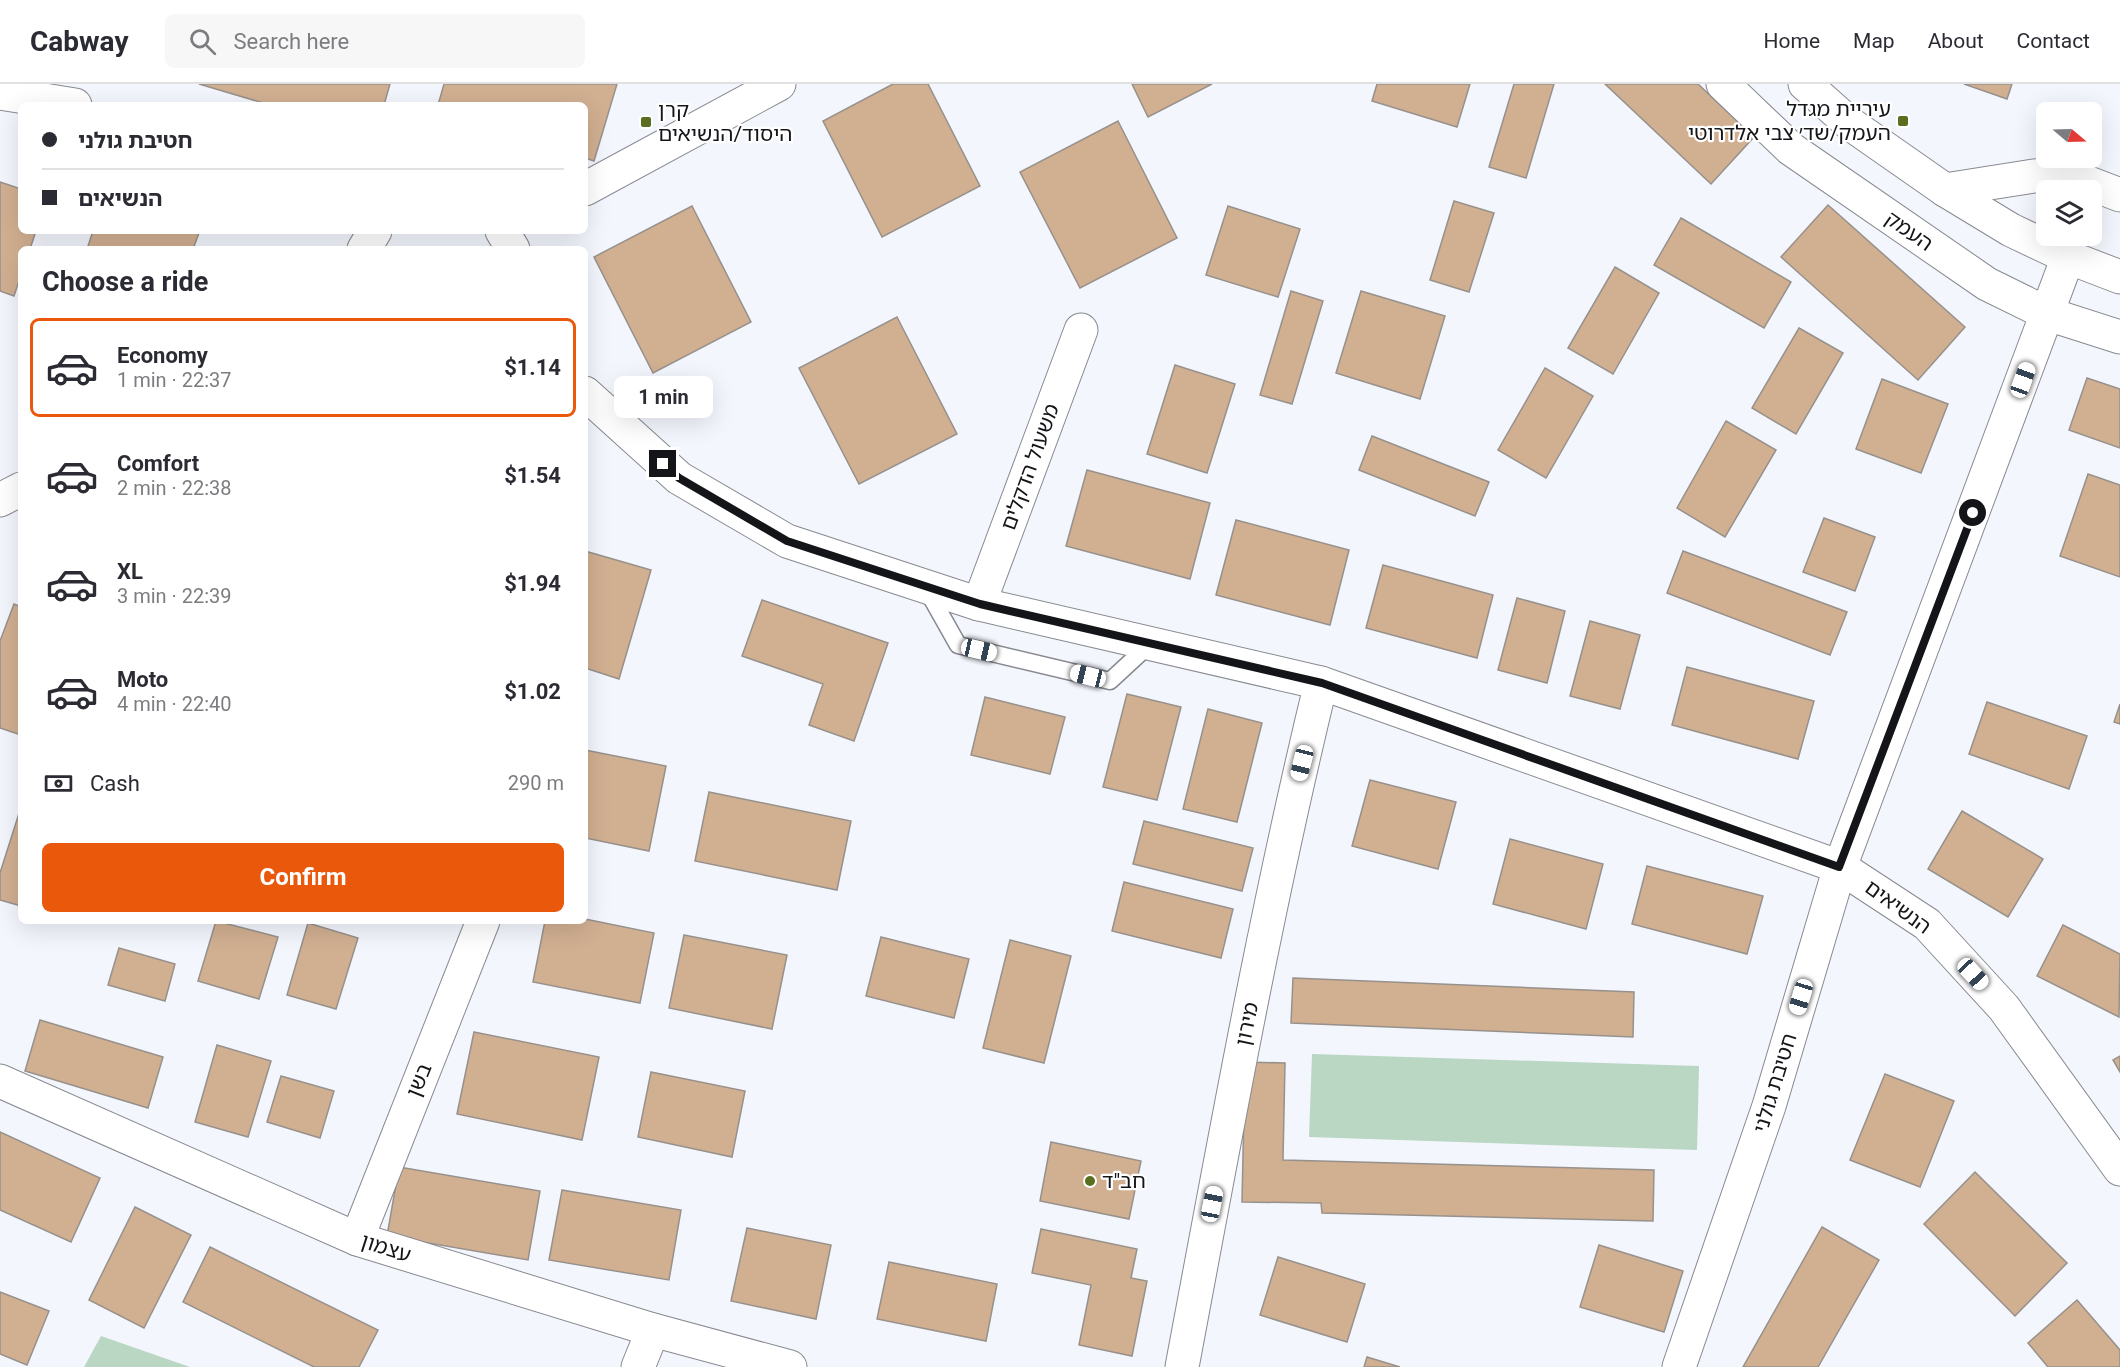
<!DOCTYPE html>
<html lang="en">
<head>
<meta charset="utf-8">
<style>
	body { margin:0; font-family:Roboto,"Noto Sans Hebrew",sans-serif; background:#f7f7f7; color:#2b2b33; height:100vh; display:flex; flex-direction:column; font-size:22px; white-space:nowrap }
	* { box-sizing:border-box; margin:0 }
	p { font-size:20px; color:#7c7c81 }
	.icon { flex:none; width:33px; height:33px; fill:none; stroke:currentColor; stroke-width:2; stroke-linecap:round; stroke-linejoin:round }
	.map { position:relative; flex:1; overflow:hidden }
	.side { position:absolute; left:18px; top:162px; width:570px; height:678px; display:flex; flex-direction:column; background:#fff; border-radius:9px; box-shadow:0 6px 24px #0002 }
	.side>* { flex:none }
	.hud { position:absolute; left:18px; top:18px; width:570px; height:132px; border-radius:9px; box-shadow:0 6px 24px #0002; display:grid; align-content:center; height:132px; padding:0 24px; background:#fff }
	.needle { width:39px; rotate:109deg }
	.controls { position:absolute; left:2036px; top:18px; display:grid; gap:12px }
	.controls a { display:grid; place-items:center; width:66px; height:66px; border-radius:9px; background:#fff; box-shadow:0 6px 24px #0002; font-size:30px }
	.end { position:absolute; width:27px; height:27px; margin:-14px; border:8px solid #141518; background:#fff; box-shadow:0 0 0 3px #fff }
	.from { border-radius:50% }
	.bubble { position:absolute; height:42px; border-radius:9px; background:#fff; box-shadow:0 6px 24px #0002; font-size:20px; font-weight:700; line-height:42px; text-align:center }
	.car { position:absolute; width:18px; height:36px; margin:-18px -9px; border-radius:8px; box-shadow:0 0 4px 2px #0007; background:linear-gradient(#fff 24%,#345 0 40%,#fff 0 76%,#345 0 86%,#fff 0) }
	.hud b { display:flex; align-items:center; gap:21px; height:57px; font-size:22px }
	.hud b+b { border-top:2px solid #e1e1e2 }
	.hud i { width:15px; height:15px; background:#2b2b33 }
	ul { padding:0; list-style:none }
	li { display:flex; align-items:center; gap:18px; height:99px; margin:0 12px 9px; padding:0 12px; border:3px solid transparent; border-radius:9px }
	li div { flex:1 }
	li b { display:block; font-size:22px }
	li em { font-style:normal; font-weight:700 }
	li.on { border-color:#ea580c }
	li>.icon { width:54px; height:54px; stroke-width:1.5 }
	h2 { padding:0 24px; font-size:27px; line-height:72px }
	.pay { display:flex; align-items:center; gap:15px; height:66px; padding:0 24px; font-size:22px }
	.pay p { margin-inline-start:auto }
	.primary-button { display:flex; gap:12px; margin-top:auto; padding:12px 24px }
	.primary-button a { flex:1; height:69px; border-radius:9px; background:#ea580c; color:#fff; font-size:24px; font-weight:700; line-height:69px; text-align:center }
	header { display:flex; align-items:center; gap:36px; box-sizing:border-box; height:84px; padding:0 30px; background:#fff; border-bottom:2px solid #e1e1e2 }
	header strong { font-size:28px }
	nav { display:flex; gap:33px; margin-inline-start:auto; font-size:21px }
	.search { width:420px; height:54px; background:#f7f7f7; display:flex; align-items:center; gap:15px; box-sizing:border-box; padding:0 21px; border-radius:9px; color:#7c7c81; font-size:22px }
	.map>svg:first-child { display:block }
	.green { fill:#b9d7c2 }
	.building { fill:#d1af91; stroke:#97918c; stroke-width:1.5 }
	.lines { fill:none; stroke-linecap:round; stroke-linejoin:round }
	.lane-casing { stroke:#888a91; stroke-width:19 }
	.street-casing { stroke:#888a91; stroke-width:35 }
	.secondary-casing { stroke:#888a91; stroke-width:35 }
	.lane { stroke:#fff; stroke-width:16 }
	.street { stroke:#fff; stroke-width:33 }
	.secondary { stroke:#fff; stroke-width:33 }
	.route { stroke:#141518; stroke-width:8 }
	.poi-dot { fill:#596f1f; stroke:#fff; stroke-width:2 }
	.labels { text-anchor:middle; stroke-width:4.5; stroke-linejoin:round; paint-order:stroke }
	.poi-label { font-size:21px; fill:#141518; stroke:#fff; text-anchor:start }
	.street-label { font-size:21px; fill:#141518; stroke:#fff }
</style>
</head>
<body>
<header>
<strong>Cabway</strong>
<div class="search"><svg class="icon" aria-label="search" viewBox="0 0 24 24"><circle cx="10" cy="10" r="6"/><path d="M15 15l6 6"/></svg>Search here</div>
<nav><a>Home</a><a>Map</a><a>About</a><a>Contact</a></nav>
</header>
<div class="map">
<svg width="2120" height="1283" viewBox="0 0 2120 1283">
	<rect width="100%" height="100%" fill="#f4f6fe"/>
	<g class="green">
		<path d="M1312,970l387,12 -2,84 -388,-13z"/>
		<path d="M101,1252l89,31h-106z"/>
	</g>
	<g class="building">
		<path d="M199,0h191l-6,21h-114z"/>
		<path d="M444,0h173l-23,77 -9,-3v-53h-147z"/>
		<path d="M893,0h35l52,102 -98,51 -59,-116z"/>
		<path d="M1132,0h80l-64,33z"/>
		<path d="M1377,0h93l-13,43 -85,-26z"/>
		<path d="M1514,0h40l-28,94 -37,-11z"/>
		<path d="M1605,0h93l56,53 -43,47z"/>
		<path d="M1964,0h48l-5,15z"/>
		<path d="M1118,37l59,117 -97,50 -60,-116z"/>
		<path d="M0,98l21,7v42h15l-6,18h-9v26l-7,21 -14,-5z"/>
		<path d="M1454,117l40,12 -25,79 -39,-12z"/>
		<path d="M1828,121l137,122 -47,53 -137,-123z"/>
		<path d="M692,122l59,116 -98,51 -59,-116z"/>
		<path d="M1228,122l72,23 -22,68 -72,-22z"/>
		<path d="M1681,134l110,64 -27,46 -110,-63z"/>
		<path d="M93,147h101l5,2 -6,16h-106z"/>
		<path d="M1615,183l44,26 -46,81 -45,-26z"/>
		<path d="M1291,207l32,10 -31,103 -32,-9z"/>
		<path d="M1361,207l84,25 -25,83 -84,-26z"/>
		<path d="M897,233l60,117 -98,50 -60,-116z"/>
		<path d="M1799,244l44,25 -47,81 -44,-26z"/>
		<path d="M1175,281l60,19 -28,89 -60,-19z"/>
		<path d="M1545,284l48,28 -47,82 -48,-28z"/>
		<path d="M2087,294l33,11v59l-51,-18z"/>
		<path d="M1882,295l66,25 -27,69 -65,-24z"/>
		<path d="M1726,337l50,29 -51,87 -48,-29z"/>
		<path d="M1372,352l117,46 -14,34 -116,-46z"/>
		<path d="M1087,386l123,33 -20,76 -124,-33z"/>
		<path d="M2088,390l32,11v92l-60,-21z"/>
		<path d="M1824,434l51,19 -20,54 -52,-19z"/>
		<path d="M1236,436l113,30 -19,75 -114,-30z"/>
		<path d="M585,467l66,19 -32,109 -34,-11z"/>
		<path d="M1683,467l164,61 -17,43 -163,-62z"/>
		<path d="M1383,481l110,30 -16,63 -111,-30z"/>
		<path d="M1517,514l48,13 -18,72 -49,-13z"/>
		<path d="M762,516l126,43 -34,98 -45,-16 14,-41 -81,-28z"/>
		<path d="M14,520l7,3v128l-21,-7v-87z"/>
		<path d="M1590,537l50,14 -20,74 -50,-13z"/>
		<path d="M1687,583l127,34 -16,58 -126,-34z"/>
		<path d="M1127,610l54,13 -24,93 -54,-13z"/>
		<path d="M985,613l80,20 -15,57 -79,-19z"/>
		<path d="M1987,618l100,34 -18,53 -100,-35z"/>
		<path d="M2120,620v20l-6,-2z"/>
		<path d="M1208,625l54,14 -25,99 -54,-13z"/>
		<path d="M585,666l81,16 -17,85 -64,-13z"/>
		<path d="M1370,696l86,22 -18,67 -86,-23z"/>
		<path d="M709,708l142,29 -14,69 -142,-29z"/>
		<path d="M21,723v99l-21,-6v-27z"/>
		<path d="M1962,727l81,48 -35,58 -80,-48z"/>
		<path d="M1144,737l109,27 -11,43 -109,-27z"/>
		<path d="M1510,755l93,25 -17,65 -93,-25z"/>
		<path d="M1647,782l116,30 -16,58 -115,-30z"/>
		<path d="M1124,798l109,27 -12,49 -109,-27z"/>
		<path d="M585,835l69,14 -14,70 -107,-21 12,-61z"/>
		<path d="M216,837l62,16 -19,62 -61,-18z"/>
		<path d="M308,839l50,15 -22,71 -49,-14z"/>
		<path d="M2063,841l57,29 -1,63 -82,-41z"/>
		<path d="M684,851l103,20 -15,74 -103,-21z"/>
		<path d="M881,853l88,22 -15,59 -88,-22z"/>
		<path d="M1010,856l61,16 -27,107 -61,-15z"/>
		<path d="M119,864l56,16 -10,37 -57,-16z"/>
		<path d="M1293,894l341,14 -1,45 -342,-14z"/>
		<path d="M40,936l123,37 -15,51 -123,-37z"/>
		<path d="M474,948l125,25 -17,83 -125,-26z"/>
		<path d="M217,961l54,16 -23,76 -53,-15z"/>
		<path d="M2120,972v16l-7,-12z"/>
		<path d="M1245,978l40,1 -2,97 371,10 -1,51 -331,-8 -1,-10 -79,-1z"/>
		<path d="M651,988l94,19 -13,66 -94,-20z"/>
		<path d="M1885,990l69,27 -34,86 -70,-27z"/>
		<path d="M281,992l53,15 -14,47 -53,-16z"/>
		<path d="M0,1048l100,46 -29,64 -71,-32z"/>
		<path d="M1051,1058l90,19 -12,58 -89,-18z"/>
		<path d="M399,1083l141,24 -12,69 -141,-24z"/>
		<path d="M1975,1088l92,91 -52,53 -91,-92z"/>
		<path d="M562,1106l119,20 -12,70 -120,-20z"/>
		<path d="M135,1123l56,28 -47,93 -55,-28z"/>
		<path d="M1822,1143l57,33 -61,107h-75z"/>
		<path d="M747,1144l84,17 -15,74 -85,-18z"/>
		<path d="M1041,1145l96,20 -6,29 16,3 -15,75 -53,-11 12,-60 -59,-12z"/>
		<path d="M1599,1161l84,26 -19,61 -84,-25z"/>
		<path d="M210,1163l168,83 -19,37h-45l-131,-65z"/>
		<path d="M1278,1173l87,27 -18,58 -87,-27z"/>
		<path d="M889,1178l108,22 -11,57 -109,-22z"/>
		<path d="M0,1208l49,19 -22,54 -27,-11z"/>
		<path d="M2077,1216l43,50v17h-72l-20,-24z"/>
		<path d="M1367,1273l33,10h-36z"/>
	</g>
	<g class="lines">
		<g class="lane-casing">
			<path id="lane" d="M927,506l31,55 152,36 40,-37"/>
		</g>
		<g class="street-casing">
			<g id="street">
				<path d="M0,9l75,12"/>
				<path d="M1945,106l115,-18 60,23"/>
				<path d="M585,309l94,85 108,63 192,63 342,79 519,184 87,57 77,84 116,161"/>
				<path d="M979,520l102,-274"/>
				<path d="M0,997l357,158 296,91 137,37"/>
				<path d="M357,1155l126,-318"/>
				<path d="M638,1283l15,-37"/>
				<path d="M1182,1283c43,-229 84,-458 139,-684"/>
			</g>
		</g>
		<g class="secondary-casing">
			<g id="secondary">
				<path d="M1723,0l68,65 196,135 61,30 72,23"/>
				<path d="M1805,0l44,39 96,67 66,40 57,27 52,20"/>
				<path d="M585,105l194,-105"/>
				<path d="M502,147l11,18"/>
				<path d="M364,165l11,-18"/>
				<path d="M0,416l21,-11"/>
				<path d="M1679,1283l90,-261 71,-239 228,-610"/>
			</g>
		</g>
		<use href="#lane" class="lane"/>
		<use href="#street" class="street"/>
		<use href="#secondary" class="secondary"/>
	</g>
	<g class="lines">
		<path class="route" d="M663,380l16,14 108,63 193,63 342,79 517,184 134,-354"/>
	</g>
	<g class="poi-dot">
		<rect x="1897" y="31" width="12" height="12" rx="3"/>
		<rect x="640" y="32" width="12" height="12" rx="3"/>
		<circle cx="1090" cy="1097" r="6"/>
	</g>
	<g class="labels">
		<g class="poi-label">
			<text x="1891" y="32" text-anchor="end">עיריית מגדל<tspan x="1891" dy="24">העמק/שד׳ צבי אלדרוטי</tspan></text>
			<text x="658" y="33">קרן<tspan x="658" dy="24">היסוד/הנשיאים</tspan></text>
			<text x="1102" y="1104">חב"ד</text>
		</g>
		<g class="street-label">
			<text transform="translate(1909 147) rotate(35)" y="7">העמק</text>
			<text transform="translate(1030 383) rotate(-70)" y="7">משעול הדקלים</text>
			<text transform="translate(1898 823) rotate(36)" y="7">הנשיאים</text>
			<text transform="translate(1247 940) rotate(-78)" y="7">מירון</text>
			<text transform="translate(419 996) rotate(-68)" y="7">בשן</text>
			<text transform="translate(1775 999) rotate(-73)" y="7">חטיבת גולני</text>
			<text transform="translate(386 1164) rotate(18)" y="7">עצמון</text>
		</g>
	</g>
</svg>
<div class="controls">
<a><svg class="needle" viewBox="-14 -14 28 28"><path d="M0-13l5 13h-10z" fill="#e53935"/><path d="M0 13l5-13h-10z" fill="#7c7c81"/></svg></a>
<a><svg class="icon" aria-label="layers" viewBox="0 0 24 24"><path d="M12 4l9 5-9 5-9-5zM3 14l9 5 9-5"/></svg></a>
</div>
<i class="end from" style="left:1973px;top:429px"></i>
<i class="end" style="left:663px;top:380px"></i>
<div class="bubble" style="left:614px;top:292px;width:99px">1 min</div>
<i class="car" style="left:2023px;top:296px;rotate:20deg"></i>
<i class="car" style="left:979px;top:566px;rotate:103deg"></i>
<i class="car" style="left:1088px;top:592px;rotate:284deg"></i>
<i class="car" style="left:1302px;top:679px;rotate:194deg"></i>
<i class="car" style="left:1973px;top:890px;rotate:137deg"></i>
<i class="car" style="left:1801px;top:913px;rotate:197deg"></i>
<i class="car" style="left:1212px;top:1120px;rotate:11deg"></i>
<div class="hud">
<b><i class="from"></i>חטיבת גולני</b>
<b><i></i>הנשיאים</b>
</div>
<section class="side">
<h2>Choose a ride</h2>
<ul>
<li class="on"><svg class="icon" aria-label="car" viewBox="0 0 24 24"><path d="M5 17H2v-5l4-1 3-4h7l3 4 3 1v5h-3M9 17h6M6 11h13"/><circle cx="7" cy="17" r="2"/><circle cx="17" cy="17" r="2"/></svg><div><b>Economy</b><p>1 min · 22:37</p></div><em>$1.14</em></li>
<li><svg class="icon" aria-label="car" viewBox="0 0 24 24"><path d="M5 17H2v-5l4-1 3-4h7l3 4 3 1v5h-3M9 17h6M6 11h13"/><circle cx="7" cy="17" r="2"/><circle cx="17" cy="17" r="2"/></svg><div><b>Comfort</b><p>2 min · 22:38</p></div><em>$1.54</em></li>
<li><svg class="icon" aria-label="car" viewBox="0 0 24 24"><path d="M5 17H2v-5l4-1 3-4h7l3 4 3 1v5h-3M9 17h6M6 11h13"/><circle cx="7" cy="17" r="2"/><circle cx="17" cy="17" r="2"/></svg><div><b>XL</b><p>3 min · 22:39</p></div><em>$1.94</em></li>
<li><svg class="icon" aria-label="car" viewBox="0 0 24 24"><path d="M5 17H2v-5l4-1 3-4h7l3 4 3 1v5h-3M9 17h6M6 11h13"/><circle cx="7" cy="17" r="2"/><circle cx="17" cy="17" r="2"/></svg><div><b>Moto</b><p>4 min · 22:40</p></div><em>$1.02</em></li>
</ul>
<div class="pay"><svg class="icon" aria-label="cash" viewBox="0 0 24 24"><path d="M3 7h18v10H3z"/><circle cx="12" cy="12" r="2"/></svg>Cash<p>290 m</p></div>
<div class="primary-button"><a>Confirm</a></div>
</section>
</div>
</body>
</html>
